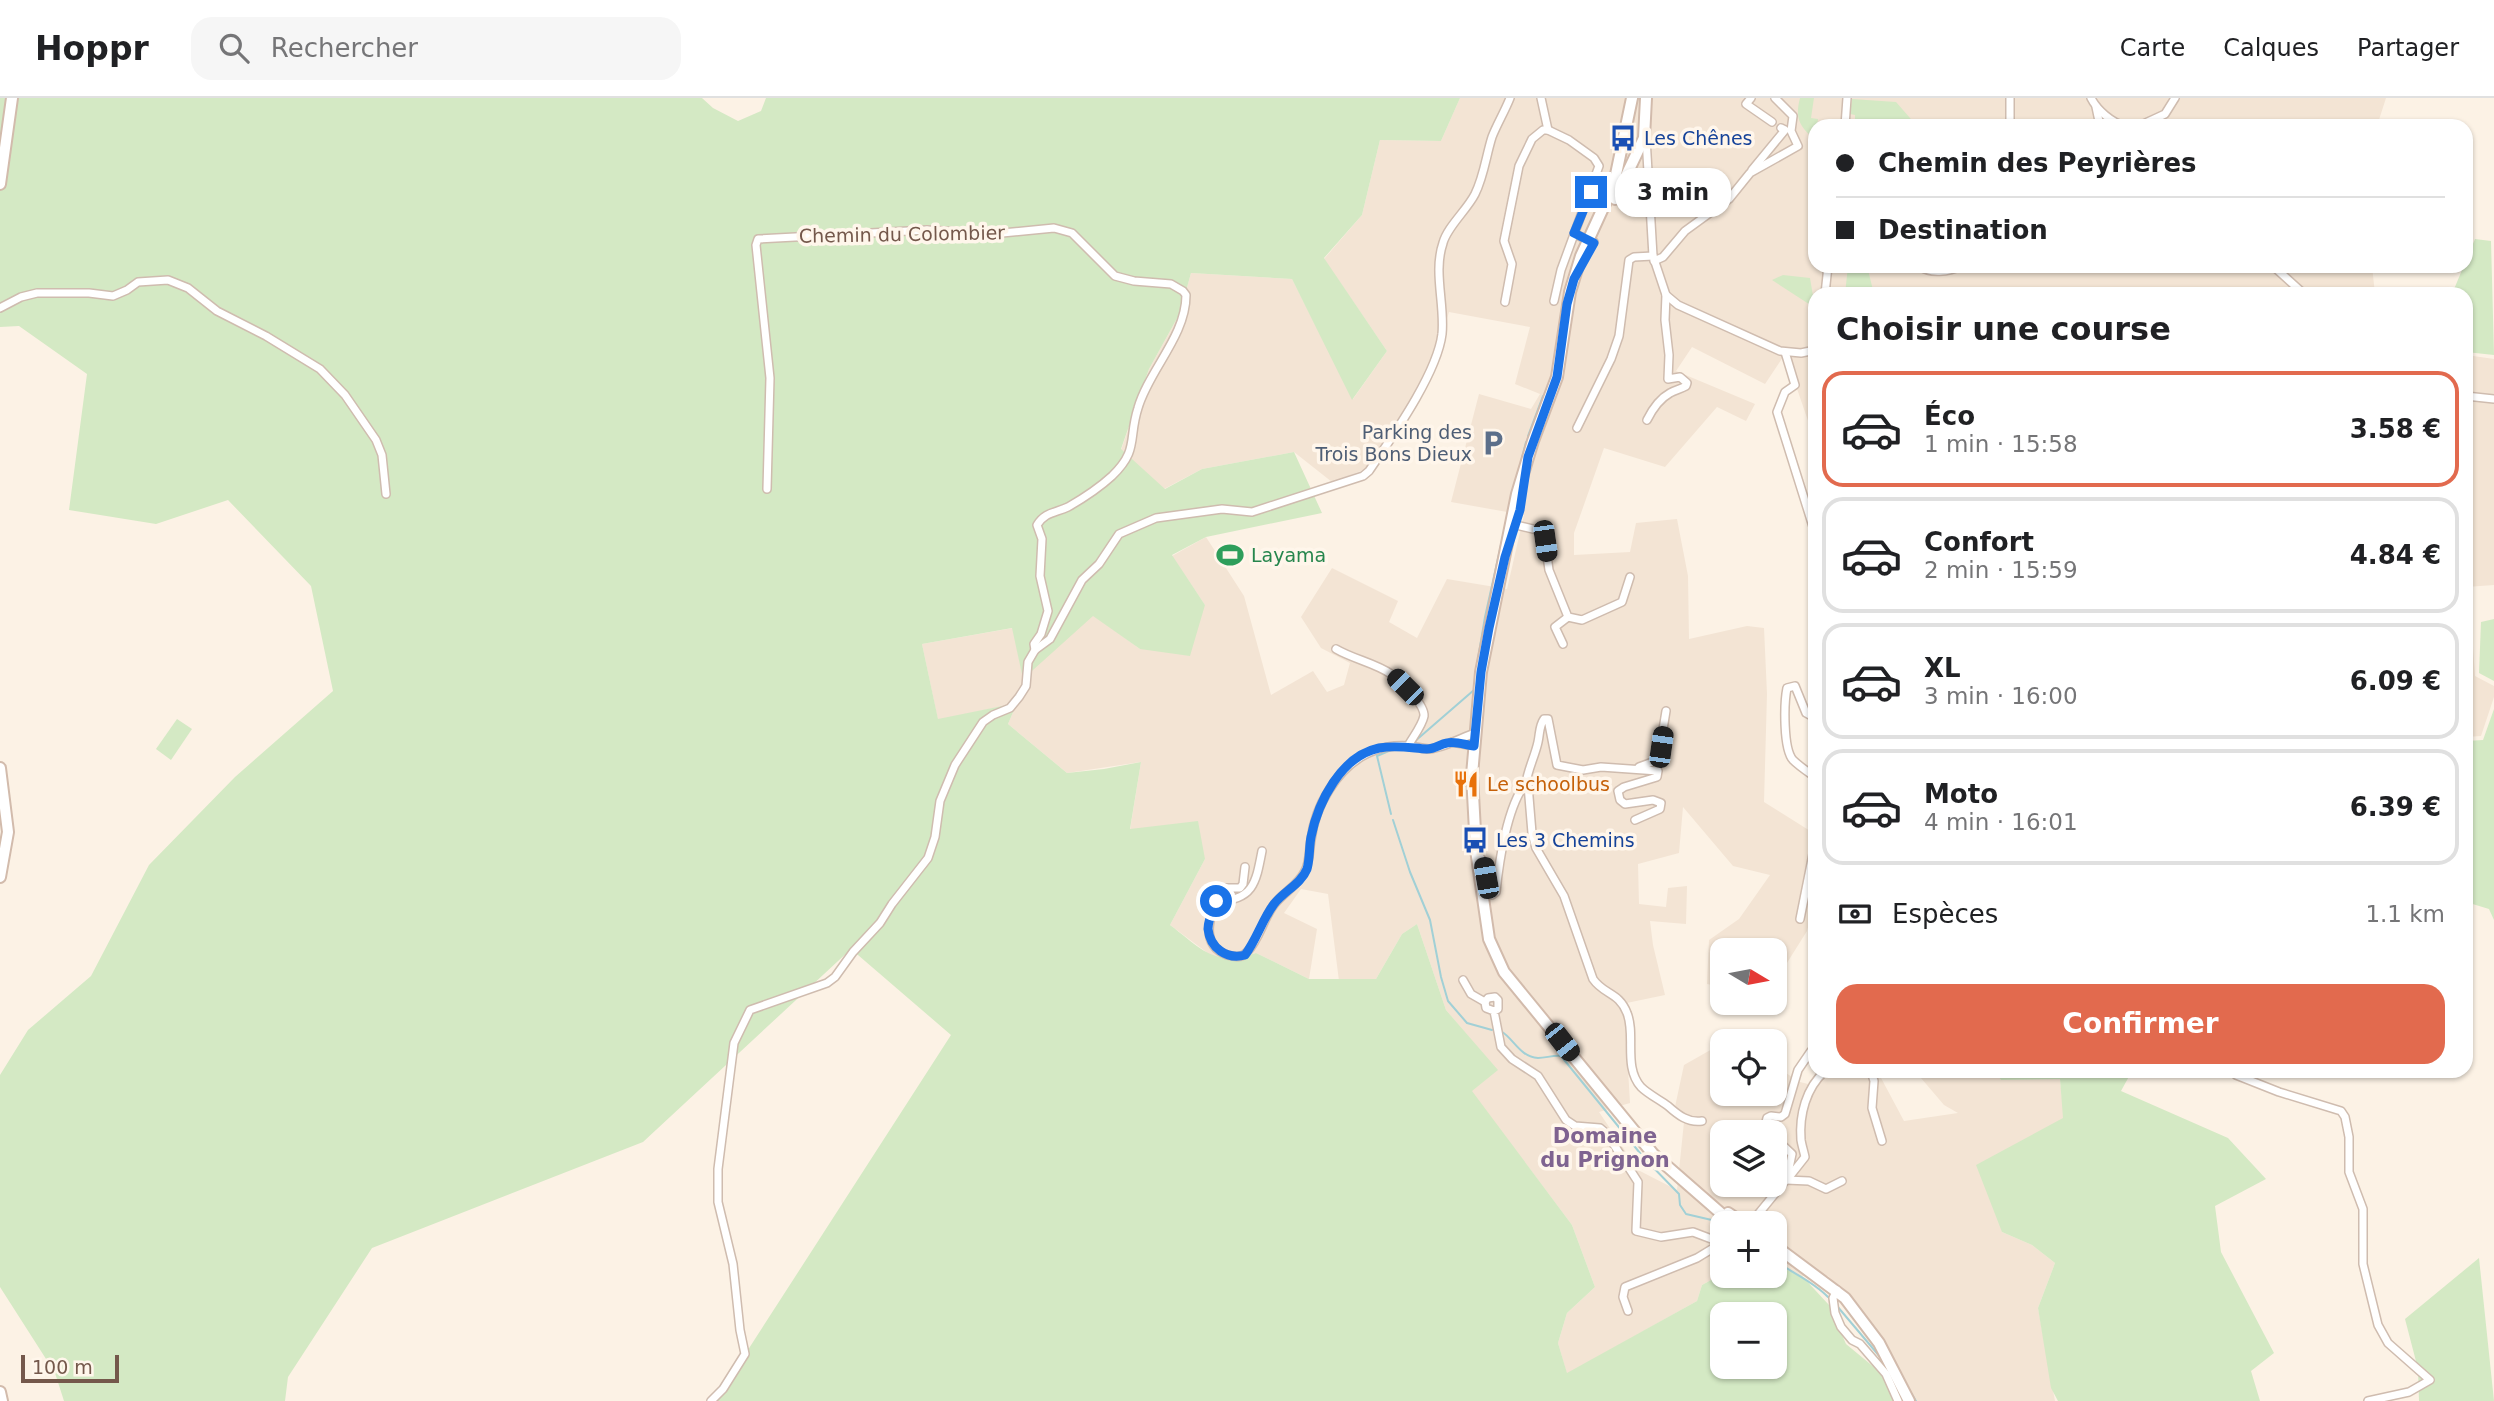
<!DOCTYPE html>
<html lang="fr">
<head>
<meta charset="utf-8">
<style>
	body { margin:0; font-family:"DejaVu Sans",sans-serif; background:#f6f6f6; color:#202124; height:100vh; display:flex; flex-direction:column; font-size:26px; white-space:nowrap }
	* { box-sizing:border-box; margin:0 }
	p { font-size:23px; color:#757577 }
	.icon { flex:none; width:38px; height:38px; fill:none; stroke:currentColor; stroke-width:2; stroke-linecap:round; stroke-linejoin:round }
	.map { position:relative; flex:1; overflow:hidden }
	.details { position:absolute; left:1808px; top:189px; width:665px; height:791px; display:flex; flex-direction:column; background:#fff; border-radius:21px; box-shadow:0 2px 5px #0004 }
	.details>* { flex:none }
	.hud { position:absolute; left:1808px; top:21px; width:665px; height:154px; border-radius:21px; box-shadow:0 2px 5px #0004; display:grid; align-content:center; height:154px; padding:0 28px; background:#fff }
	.needle { width:46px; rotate:100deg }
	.controls { position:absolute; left:1710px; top:840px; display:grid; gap:14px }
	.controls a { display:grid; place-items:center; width:77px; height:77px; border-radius:14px; background:#fff; box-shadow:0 2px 5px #0004; font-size:35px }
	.scale { position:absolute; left:21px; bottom:18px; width:98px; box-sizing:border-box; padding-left:7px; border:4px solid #74584b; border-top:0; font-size:19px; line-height:24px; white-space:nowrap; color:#74584b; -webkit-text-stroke:5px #fff6eb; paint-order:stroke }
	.end { position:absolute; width:32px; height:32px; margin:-16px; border:9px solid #1a73e8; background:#fff; box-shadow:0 0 0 4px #fff }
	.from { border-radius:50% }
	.bubble { position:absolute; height:49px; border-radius:21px; background:#fff; box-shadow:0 2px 5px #0004; font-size:23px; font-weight:600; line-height:49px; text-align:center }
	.car { position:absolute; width:21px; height:42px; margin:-21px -10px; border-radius:9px; box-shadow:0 0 5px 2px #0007; background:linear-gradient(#222 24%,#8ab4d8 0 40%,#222 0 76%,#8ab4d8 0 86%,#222 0) }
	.hud b { display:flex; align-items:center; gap:24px; height:66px; font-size:26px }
	.hud b+b { border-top:2px solid #e0e0e0 }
	.hud i { width:18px; height:18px; background:#202124 }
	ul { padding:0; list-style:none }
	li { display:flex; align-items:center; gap:21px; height:116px; margin:0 14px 10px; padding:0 14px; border:4px solid #e0e0e0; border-radius:21px }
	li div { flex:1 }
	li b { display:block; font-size:26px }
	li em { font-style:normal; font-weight:600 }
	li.selected { border-color:#e26a4e }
	li>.icon { width:63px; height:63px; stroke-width:1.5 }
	h2 { padding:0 28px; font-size:32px; line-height:84px }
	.pay { display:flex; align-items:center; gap:18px; height:77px; padding:0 28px; font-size:26px }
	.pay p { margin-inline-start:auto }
	.action { display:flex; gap:14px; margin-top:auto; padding:14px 28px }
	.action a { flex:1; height:80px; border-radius:21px; background:#e26a4e; color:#fff; font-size:28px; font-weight:600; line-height:80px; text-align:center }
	header { display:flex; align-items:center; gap:42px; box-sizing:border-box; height:98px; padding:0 35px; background:#fff; border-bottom:2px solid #e0e0e0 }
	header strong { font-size:33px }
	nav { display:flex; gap:38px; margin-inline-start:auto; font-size:24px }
	.search { width:490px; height:63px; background:#f6f6f6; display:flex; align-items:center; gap:18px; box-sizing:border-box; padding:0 24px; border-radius:21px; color:#757577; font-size:26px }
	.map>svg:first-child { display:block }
	.residential { fill:#f3e4d4; fill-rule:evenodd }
	.green { fill:#d4e9c4; fill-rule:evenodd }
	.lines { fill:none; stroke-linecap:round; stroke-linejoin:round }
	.stream { stroke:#a1d0d6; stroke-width:2 }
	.street-casing { stroke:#cfbcaf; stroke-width:10 }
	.secondary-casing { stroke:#d2bbac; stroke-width:14 }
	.street { stroke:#fff; stroke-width:7 }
	.secondary { stroke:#fff; stroke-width:10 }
	.route { stroke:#1a73e8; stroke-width:9 }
	.labels { text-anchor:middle; stroke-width:7; stroke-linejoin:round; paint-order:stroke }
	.transit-label { font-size:19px; fill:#164399; stroke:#fff6eb; text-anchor:start }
	.street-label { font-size:19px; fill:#74584b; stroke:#fff6eb }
	.service-label { font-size:19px; fill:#4e5e75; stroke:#fff6eb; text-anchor:end }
	.leisure-label { font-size:19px; fill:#27864d; stroke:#fff6eb; text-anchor:start }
	.food-label { font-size:19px; fill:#c56008; stroke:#fff6eb; text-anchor:start }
	.neighbourhood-label { font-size:21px; font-weight:bold; fill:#7f6390; stroke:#fff6eb }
</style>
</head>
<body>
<header>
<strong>Hoppr</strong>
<div class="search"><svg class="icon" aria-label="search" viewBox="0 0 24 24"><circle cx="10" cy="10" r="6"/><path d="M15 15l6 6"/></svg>Rechercher</div>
<nav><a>Carte</a><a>Calques</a><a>Partager</a></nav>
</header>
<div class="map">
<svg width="2494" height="1303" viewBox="0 0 2494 1303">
	<rect width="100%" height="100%" fill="#fcf2e5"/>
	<g class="residential">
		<path d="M1460,0h926l-9,28h-562v140h557l3,28h-560v147l-30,-87 -20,30 -73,-37 -16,24 79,33 -9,17 -29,-14 -52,60 -61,-19 -30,85v22l56,-3 6,-29 41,-4 11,57 1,63 58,-13 17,2 3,66 -3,108 51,32v66l-8,31 -32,51 -1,-32h-52v37l-15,-3 2,-44 30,-21 31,-44 -37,-9 -50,-59 -4,46 -41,11 1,40 27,3 2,-19 19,-2 -1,38 -36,-3 3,24 12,50 -48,10 8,13 5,85 -31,9 39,58 39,20 7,-68 -11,-6 11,-51 30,-17 8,2v44h52l1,-28 25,16 16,4 15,-15h43l6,5 24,45 54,-8 -14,-8 -29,-34h80l6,9 59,-1 4,39 -62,114 30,13 23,18 -17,45 17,93h-138l-24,-44 -35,-49 -30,-32h-26l-27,-11 -1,-42h-52v51l-20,11 -5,16 -130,73 -9,-31 9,-30 28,-26 -23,-62 -101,-134 26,-21 -51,-60 -29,-86 -15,10 -26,45 -37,2 -11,-87 -27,-5 -17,24 33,16 -8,50 -53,-26 -20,6 -23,-2 -43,-32 35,-66 -75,-29 11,-68 -74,11 -59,-49 9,-21 -79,17 -16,-76 91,-16 10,50 70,-63 47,34 65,-44 -33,-49 34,-19 38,59 27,99 42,-24 14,21 17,-7 6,-22 -29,-15 -20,-31 31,-49 66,33 -9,21 28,16 30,-59 60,10 17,-74 -73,-13 28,-108 52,15 9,-15 -25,-10 15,-57 -81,-15 -13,41 -24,48 -46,68 -34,13 -38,-30 -92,17 -38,20 -43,-39 28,-81 31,-56 11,-40 101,6 61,120 34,-48 -63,-92 38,-44 18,-75 61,1zM1722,1034h52v53h-52z"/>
		<path d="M2466,257l28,4v226l-28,2z"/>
		<path d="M2471,521l4,57 19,10v11l-13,39 -15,1v-117z"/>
	</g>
	<g class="green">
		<path d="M0,0h702l11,10 25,13 23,-10 5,-13h694l-19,43 -61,-1 -18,75 -38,43 63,93 -35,49 -60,-121 -101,-6 -11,40 -31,56 -28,80 44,40 37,-20 92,-17 28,61 -116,24 -34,18 33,50 -15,51 -50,-7 -47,-33 -70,63 -11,-51 -90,16 16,75 79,-16 -9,21 59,49 37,-4 37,-7 -11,67 68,-8 7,38 -35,66c32,24 43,42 86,28l53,26h67l26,-45 15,-10 29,86 52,60 -26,21 100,134 23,62 -28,26 -9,30 9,30 130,-72 5,-16 20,-11v2h52l1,-11 27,11 27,29 17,39 46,38 9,19h-1186l236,-366 -100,-86 -208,193 -271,106 -84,129 -3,24h-221l-9,-28 -55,-86v-212l28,-45 63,-54 58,-111 86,-88 98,-86 -22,-105 -83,-86 -72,24 -87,-14 18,-136 -68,-48 -19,1zM1722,1216h52v53h-52z"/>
		<path d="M1800,0h14l-3,20 7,1 -1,7h-2v13c-16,-12 -20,-22 -15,-41z"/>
		<path d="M1852,1l44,3 21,24h-62v-11l-5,-1z"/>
		<path d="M2475,141l16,2 3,114 -28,-3v-58h-14z"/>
		<path d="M1848,168h19l7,28h-29z"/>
		<path d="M1783,177l27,3 5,30 -43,-28z"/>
		<path d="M2494,521v62l-15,-8 2,-51z"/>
		<path d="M2494,611v211l-5,-11 -23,-7v-161l17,-1z"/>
		<path d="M177,621l15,10 -21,31 -15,-11z"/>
		<path d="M1995,973h137l-11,20 107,47 38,41 -51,27 6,46 53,101 -23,18 9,30h-202l-7,-13 -13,-80 17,-45 -23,-18 -30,-13 -26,-67 87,-47 -3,-39 -59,1z"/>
		<path d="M2479,1160l15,143h-75l-1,-32 -13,-50z"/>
	</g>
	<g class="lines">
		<g class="stream">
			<path d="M1528,338l15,-40"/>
			<path d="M1521,364l5,-20"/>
			<path d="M1476,573l9,-54 18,-81"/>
			<path d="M1414,644l60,-52"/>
			<path d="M1391,716l-14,-58 14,-6"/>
			<path d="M1393,722l17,52 20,48 11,57 7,24 19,22 25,7"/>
			<path d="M1501,933c13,8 19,26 37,27 8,0 15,-3 23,-2l83,102 35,36 1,11 6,9 30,7"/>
			<path d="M1774,1162c18,13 39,21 54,37"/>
			<path d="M1837,1208l44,52"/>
			<path d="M1911,1295l5,8"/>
		</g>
		<g class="street-casing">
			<g id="street">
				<path d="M1541,0l7,32"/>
				<path d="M1751,0l-5,6 26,18"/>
				<path d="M2091,0c6,12 21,25 34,28"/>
				<path d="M2096,9l4,19"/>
				<path d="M1845,28l2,-28"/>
				<path d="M2010,28v-28"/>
				<path d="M2139,28l26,-12 10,-16"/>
				<path d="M1646,40l7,118 13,39 12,10 102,46 21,2 14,-3"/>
				<path d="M1752,72l33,-40 -4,-2"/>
				<path d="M1628,75c11,-3 17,4 22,13"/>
				<path d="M1574,136l20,8"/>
				<path d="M1654,163l9,-4 22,-26 44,-32 21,-26 48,-27 -7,-15 2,-15 -18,-18"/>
				<path d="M1920,168c9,8 30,6 40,0"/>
				<path d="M2273,168l31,28"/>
				<path d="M1825,196l3,-28"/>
				<path d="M1505,204l7,-38 -8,-23 15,-75 13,-27 11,-9h5l21,10 25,18 5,8 -38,104 -7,31"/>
				<path d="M0,210l21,-11 16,-4h52l24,3 14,-6 11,-8 30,-2 20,8 29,23 49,25 54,33 25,26 31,45 6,15 4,39"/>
				<path d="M1785,254l10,33 -10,7 -8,20 38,121"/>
				<path d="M2466,298l28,3"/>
				<path d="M1647,322c5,-10 12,-21 23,-27 5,-3 11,-4 16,-7l1,-3 -7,-6 -12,2 1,-24 -4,-35 1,-25"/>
				<path d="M1577,330l34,-69 8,-23 10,-76 5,-3 19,-1"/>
				<path d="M767,391l3,-111 -14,-133 2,-6 169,-9 65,4 62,-6 18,5 43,43 19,5 37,3 12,7 3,4c0,41 -37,75 -48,113 -10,31 1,42 -26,68 -12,11 -30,23 -44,31 -13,6 -23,5 -31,18l5,14 -2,37 8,35 -7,23 -7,10 1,6"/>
				<path d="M1516,427l21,5 5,5 3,6 4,29 19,47 14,3 40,-18 8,-25"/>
				<path d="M1563,546l-8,-17 13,-10"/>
				<path d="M1336,551c17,10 39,14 55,25 10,6 34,31 33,42 -2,10 -11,21 -16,30"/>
				<path d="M1815,620l-9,-5 -11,-27 -8,2c-3,15 -4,61 6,72 6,6 15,12 22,17"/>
				<path d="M1452,644l22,4"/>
				<path d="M1639,669l19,-7 8,-49"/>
				<path d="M1526,685c2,-14 9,-27 12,-41 2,-9 1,-16 6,-23h4l9,46 26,5 18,-3 57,4 -1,6 -33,10 -6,4 2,9 5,4 28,-4 8,3 -1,6 -25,11"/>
				<path d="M1478,756l6,9 5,30 3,2 4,-3c3,-30 11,-86 30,-109l2,2 4,48 4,15 28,48 29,83c11,16 26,13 34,34 9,22 -4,54 14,74 7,7 19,13 27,19 10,9 20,17 34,15"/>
				<path d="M1245,769l-2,17 -3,4h-15l-5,2c-8,21 -23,54 7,65 8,2 15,3 20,-3 12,-12 16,-32 26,-46 9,-13 25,-20 32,-35 5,-9 4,-21 6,-31 2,-17 9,-36 18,-50 18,-29 44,-46 79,-44 7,0 14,3 21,3 14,-1 32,-11 46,-16"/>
				<path d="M1216,803c37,0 40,-18 46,-50"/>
				<path d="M1800,821l15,-75"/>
				<path d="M1463,882l8,14 14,8"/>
				<path d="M1494,913l-8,-3 -1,-6 3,-4 7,-1 3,3v9l-4,2 7,36 11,12 26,17 28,44 9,6 25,2 7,6 31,48 -2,49 25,6 32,-5 29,11"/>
				<path d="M1871,973l3,10 -2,27 10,33"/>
				<path d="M2233,973l3,4 43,17 62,19 4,6 4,20v35l14,37v55l15,61 10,18 42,37 -21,12 -41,9"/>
				<path d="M1737,1029l16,5"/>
				<path d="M1771,1034l-5,-10 1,-4 4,-2 10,1 4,-3 13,-44 13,-19"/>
				<path d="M1774,1039l18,17 -4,19"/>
				<path d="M1774,1051l6,4 9,21"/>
				<path d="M1790,1078l15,-19c-1,-5 -3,-11 -4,-17 -2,-25 5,-52 24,-69"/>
				<path d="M1786,1082l23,1 17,8 16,-8"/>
				<path d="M1751,1125l35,-43"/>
				<path d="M1837,1192l-4,8 2,15 6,14 11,13 8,4 26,30 12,27"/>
				<path d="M1628,1213l-5,-14 2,-10 72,-29 18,-11 7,-10"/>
				<path d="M711,1303l12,-12 22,-35 -5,-24 -7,-66 -15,-62v-33l16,-126 16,-33 77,-27 8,-6 18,-25 27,-29 12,-19 36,-46 7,-21 5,-36 15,-36 28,-43 10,-7 17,-7 9,-11 7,-11 2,-24 7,-12 15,-11 32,-59 17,-16 20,-30 37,-16 66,-9 30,3 111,-36 6,-5c23,-34 68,-97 73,-137 3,-30 -9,-62 1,-91 4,-16 24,-33 32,-49 9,-18 11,-38 17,-57 5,-13 13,-26 18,-39"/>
			</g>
		</g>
		<g class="secondary-casing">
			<g id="secondary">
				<path d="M1632,0l-18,86 -33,72 -11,36 -13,85 -24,64 -16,53 -36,178 -9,103 4,75 13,89 15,33 149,182 79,69"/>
				<path d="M0,86l12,-86"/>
				<path d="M1615,101l29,-61 2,-40"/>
				<path d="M0,670l8,64 -8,45"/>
				<path d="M1728,1115l15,10"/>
				<path d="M1774,1147l71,53 34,45 30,58"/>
				<path d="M0,1294l2,9"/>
			</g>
		</g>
		<use href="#street" class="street"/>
		<use href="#secondary" class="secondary"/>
	</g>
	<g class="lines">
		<path class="route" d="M1216,803c-3,8 -8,19 -8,28 2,19 19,31 37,26 12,-16 17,-35 29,-51 10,-13 27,-20 33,-35 3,-10 2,-22 4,-32 7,-35 30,-81 68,-89 17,-3 32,0 48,1 8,0 13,-5 20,-6 8,-2 19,2 27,3l7,-74 8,-44 16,-71 15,-47 8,-53 29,-80 10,-73 7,-25 20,-36 -20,-10 17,-41"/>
	</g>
	<defs>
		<g id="bus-bare" transform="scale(2.1)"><path d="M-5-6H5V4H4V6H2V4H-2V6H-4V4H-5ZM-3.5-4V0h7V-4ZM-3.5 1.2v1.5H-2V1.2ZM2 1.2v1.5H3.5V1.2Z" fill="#1a4fb4" stroke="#fff6eb" stroke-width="2.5" paint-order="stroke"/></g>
		<g id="parking-bare" transform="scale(2.1)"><path d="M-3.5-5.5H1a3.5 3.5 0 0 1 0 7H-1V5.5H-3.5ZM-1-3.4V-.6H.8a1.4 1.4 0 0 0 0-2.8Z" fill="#5c6f8a" stroke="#fff6eb" stroke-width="2.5" paint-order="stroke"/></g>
		<g id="stadium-bare" transform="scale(2.1)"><path d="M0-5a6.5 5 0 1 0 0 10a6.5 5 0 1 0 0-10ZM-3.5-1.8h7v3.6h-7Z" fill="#2e9e5b" stroke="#fff6eb" stroke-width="2.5" paint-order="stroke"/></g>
		<g id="restaurant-bare" transform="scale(2.1)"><path d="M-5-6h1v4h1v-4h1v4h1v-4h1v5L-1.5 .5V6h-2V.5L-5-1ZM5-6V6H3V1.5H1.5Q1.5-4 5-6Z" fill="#e8710a" stroke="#fff6eb" stroke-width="2.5" paint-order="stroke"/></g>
	</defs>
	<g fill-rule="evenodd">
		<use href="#bus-bare" x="1623" y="40"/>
		<use href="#parking-bare" x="1493" y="345"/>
		<use href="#stadium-bare" x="1230" y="457"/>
		<use href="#restaurant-bare" x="1466" y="686"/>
		<use href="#bus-bare" x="1475" y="742"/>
	</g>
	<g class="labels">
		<g class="transit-label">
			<text x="1644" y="47">Les Chênes</text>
			<text x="1496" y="749">Les 3 Chemins</text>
		</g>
		<g class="street-label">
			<text transform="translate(902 136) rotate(-1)" y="7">Chemin du Colombier</text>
		</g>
		<g class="service-label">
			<text x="1472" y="341">Parking des<tspan x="1472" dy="22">Trois Bons Dieux</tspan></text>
		</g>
		<g class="leisure-label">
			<text x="1251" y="464">Layama</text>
		</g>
		<g class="food-label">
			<text x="1487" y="693">Le schoolbus</text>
		</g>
		<g class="neighbourhood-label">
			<text x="1605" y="1045">Domaine<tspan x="1605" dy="24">du Prignon</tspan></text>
		</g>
	</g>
</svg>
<div class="controls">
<a><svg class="needle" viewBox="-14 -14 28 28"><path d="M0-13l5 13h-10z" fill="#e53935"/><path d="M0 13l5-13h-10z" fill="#757577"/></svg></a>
<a><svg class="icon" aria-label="locate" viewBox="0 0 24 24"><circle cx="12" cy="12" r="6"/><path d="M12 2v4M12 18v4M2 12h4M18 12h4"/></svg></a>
<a><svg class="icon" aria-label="layers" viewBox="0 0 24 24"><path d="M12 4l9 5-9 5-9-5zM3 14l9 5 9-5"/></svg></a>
<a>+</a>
<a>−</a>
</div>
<div class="scale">100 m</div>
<i class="end from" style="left:1216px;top:803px"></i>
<i class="end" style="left:1591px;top:94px"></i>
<div class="bubble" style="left:1615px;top:70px;width:116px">3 min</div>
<i class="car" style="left:1545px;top:443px;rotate:172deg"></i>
<i class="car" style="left:1405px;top:589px;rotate:315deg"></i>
<i class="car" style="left:1661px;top:649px;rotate:8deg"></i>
<i class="car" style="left:1486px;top:780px;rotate:350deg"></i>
<i class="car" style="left:1562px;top:944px;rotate:142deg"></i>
<div class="hud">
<b><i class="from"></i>Chemin des Peyrières</b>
<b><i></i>Destination</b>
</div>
<section class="details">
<h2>Choisir une course</h2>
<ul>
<li class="selected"><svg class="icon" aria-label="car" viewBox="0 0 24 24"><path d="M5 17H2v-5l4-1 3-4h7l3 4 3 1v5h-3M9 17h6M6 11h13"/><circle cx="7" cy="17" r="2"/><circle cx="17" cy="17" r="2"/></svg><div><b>Éco</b><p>1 min · 15:58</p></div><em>3.58 €</em></li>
<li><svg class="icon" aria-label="car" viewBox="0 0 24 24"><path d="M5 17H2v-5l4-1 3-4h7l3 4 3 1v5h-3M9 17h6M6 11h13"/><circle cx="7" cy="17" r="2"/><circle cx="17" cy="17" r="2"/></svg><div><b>Confort</b><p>2 min · 15:59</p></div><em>4.84 €</em></li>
<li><svg class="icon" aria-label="car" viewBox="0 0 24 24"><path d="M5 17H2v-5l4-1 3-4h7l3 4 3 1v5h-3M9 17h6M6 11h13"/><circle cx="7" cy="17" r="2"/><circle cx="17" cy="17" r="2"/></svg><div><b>XL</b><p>3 min · 16:00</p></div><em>6.09 €</em></li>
<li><svg class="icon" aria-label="car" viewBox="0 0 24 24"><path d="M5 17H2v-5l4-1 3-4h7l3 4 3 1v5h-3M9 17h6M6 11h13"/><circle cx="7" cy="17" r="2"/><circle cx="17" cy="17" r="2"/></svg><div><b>Moto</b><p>4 min · 16:01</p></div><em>6.39 €</em></li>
</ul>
<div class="pay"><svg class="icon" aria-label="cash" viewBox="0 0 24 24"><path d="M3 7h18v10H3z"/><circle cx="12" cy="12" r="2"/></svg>Espèces<p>1.1 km</p></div>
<div class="action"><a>Confirmer</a></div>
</section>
</div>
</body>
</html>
